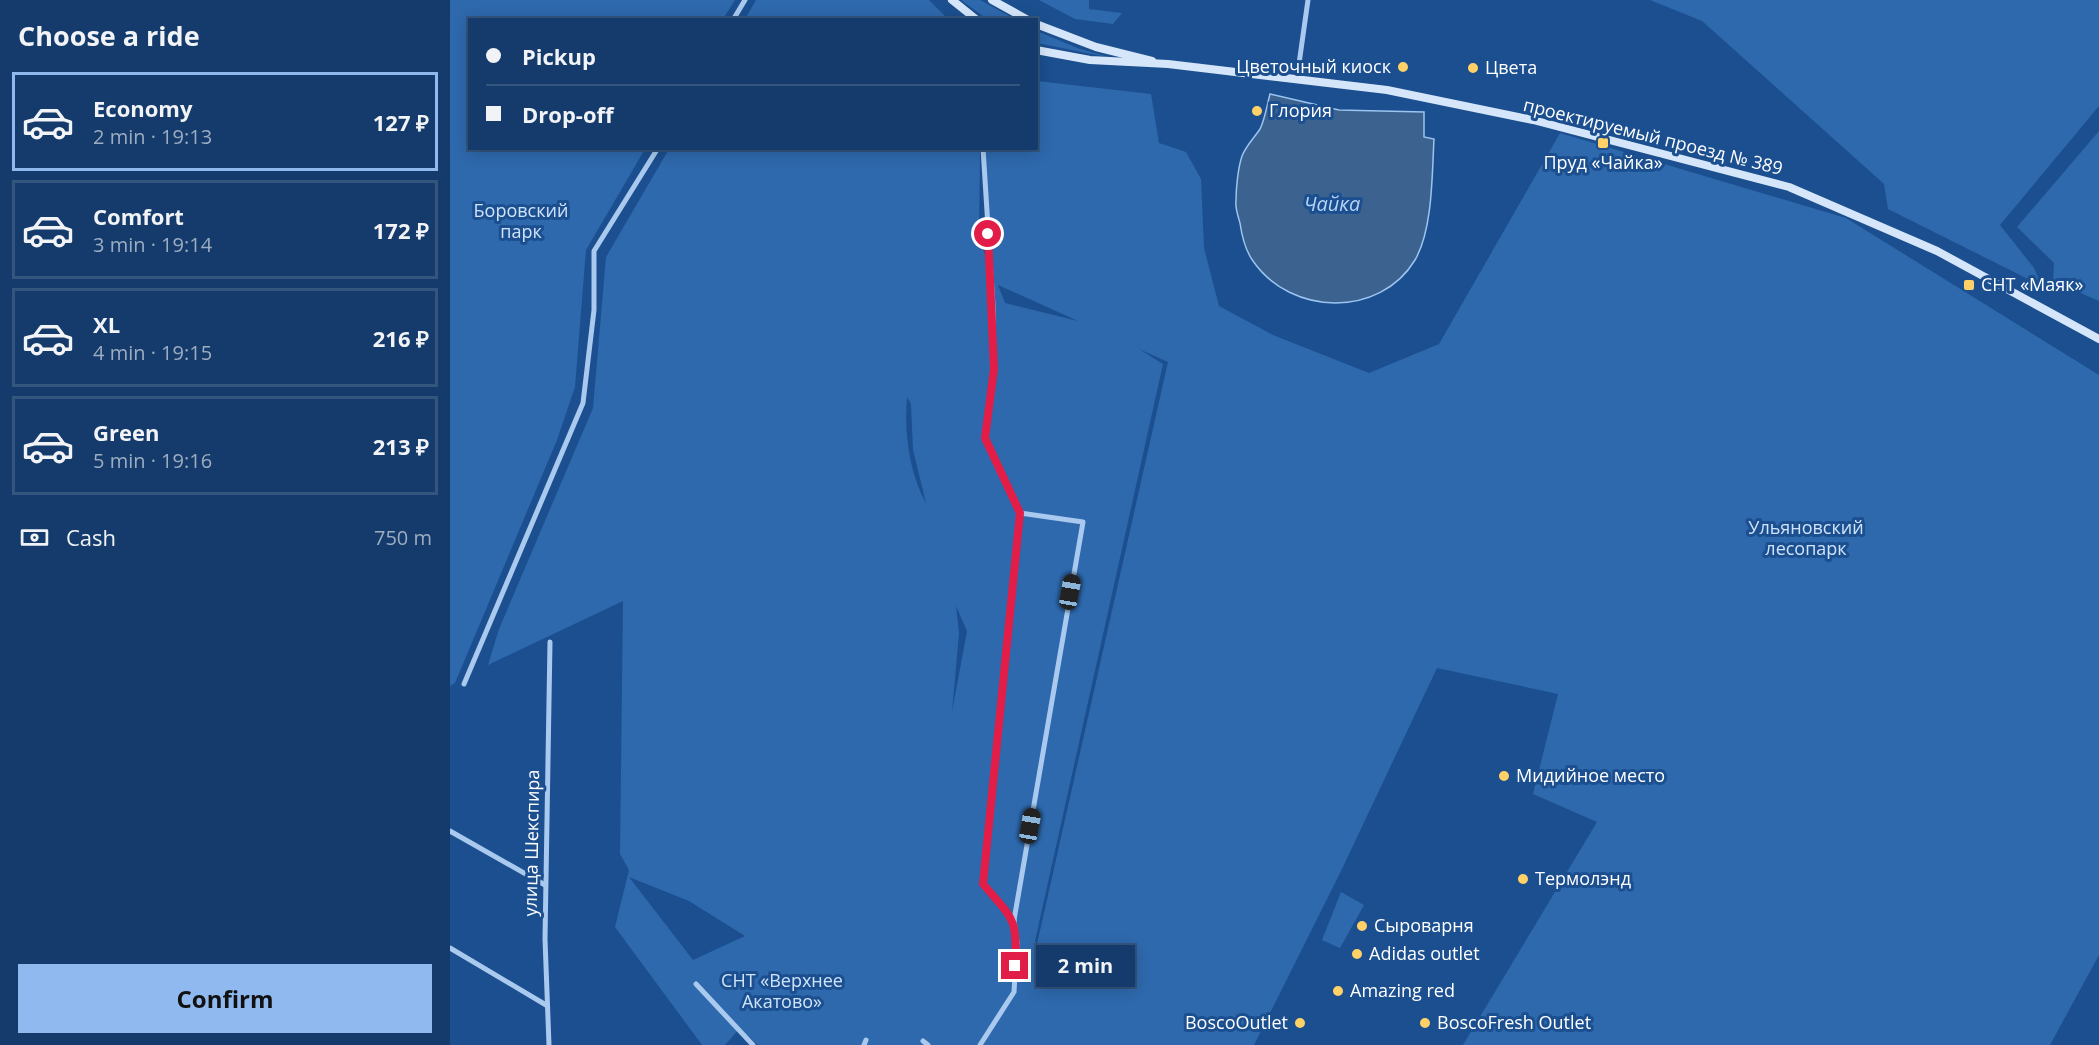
<!DOCTYPE html>
<html lang="en">
<head>
<meta charset="utf-8">
<style>
	body { margin:0; font-family:"Open Sans",sans-serif; background:#1d4271; color:#f1f3f6; height:100vh; display:flex; flex-direction:column; font-size:22px; white-space:nowrap }
	* { box-sizing:border-box; margin:0 }
	p { font-size:20px; color:#9dadc1 }
	.icon { flex:none; width:33px; height:33px; fill:none; stroke:currentColor; stroke-width:2; stroke-linecap:round; stroke-linejoin:round }
	.map { position:relative; flex:1; overflow:hidden }
	.sheet { display:flex; flex-direction:column; background:#143b6b; width:450px }
	.sheet>* { flex:none }
	.banner { position:absolute; left:18px; top:18px; width:570px; height:132px; border-radius:0px; box-shadow:0 3px 15px #0003,0 0 0 2px #33557e; display:grid; align-content:center; height:132px; padding:0 18px; background:#143b6b }
	.end { position:absolute; width:27px; height:27px; margin:-14px; border:8px solid #e11d48; background:#fff; box-shadow:0 0 0 3px #fff }
	.from { border-radius:50% }
	.bubble { position:absolute; height:42px; border-radius:0px; background:#143b6b; box-shadow:0 3px 15px #0003,0 0 0 2px #33557e; font-size:20px; font-weight:700; line-height:42px; text-align:center }
	.car { position:absolute; width:18px; height:36px; margin:-18px -9px; border-radius:8px; box-shadow:0 0 4px 2px #0007; background:linear-gradient(#222 24%,#8ab4d8 0 40%,#222 0 76%,#8ab4d8 0 86%,#222 0) }
	.banner b { display:flex; align-items:center; gap:21px; height:57px; font-size:22px }
	.banner b+b { border-top:2px solid #33557e }
	.banner i { width:15px; height:15px; background:#f1f3f6 }
	ul { padding:0; list-style:none }
	li { display:flex; align-items:center; gap:18px; height:99px; margin:0 12px 9px; padding:0 6px; border:3px solid #33557e; border-radius:0px }
	li div { flex:1 }
	li b { display:block; font-size:22px }
	li em { font-style:normal; font-weight:700 }
	li.active { border-color:#90b9f0 }
	li>.icon { width:54px; height:54px; stroke-width:1.5 }
	h2 { padding:0 18px; font-size:27px; line-height:72px }
	.pay { display:flex; align-items:center; gap:15px; height:66px; padding:0 18px; font-size:22px }
	.pay p { margin-inline-start:auto }
	.primary-button { display:flex; gap:12px; margin-top:auto; padding:12px 18px }
	.primary-button a { flex:1; height:69px; border-radius:0px; background:#90b9f0; color:#111; font-size:24px; font-weight:700; line-height:69px; text-align:center }
	main { display:flex; flex:1; min-height:0 }
	.map>svg:first-child { display:block }
	.green { fill:#2e69ad; fill-rule:evenodd }
	.water { fill:#3c6290; stroke:#9cc4f0; stroke-width:1.5 }
	.lines { fill:none; stroke-linecap:round; stroke-linejoin:round }
	.street { stroke:#a9c9ee; stroke-width:5 }
	.secondary { stroke:#d6e6fa; stroke-width:8 }
	.route { stroke:#e11d48; stroke-width:8 }
	.poi-dot { fill:#ffd166; stroke:#1b4f8f; stroke-width:2 }
	.labels { text-anchor:middle; stroke-width:6; stroke-linejoin:round; paint-order:stroke }
	.poi-label { font-size:18px; fill:#fff; stroke:#1b4f8f; text-anchor:start }
	.street-label { font-size:18px; fill:#fff; stroke:#1b4f8f }
	.park-label { font-size:18px; fill:#cfe3fa; stroke:#1b4f8f }
	.water-label { font-size:20px; font-style:italic; fill:#b5d3f5; stroke:#1b4f8f }
</style>
</head>
<body>
<main>
<section class="sheet">
<h2>Choose a ride</h2>
<ul>
<li class="active"><svg class="icon" aria-label="car" viewBox="0 0 24 24"><path d="M5 17H2v-5l4-1 3-4h7l3 4 3 1v5h-3M9 17h6M6 11h13"/><circle cx="7" cy="17" r="2"/><circle cx="17" cy="17" r="2"/></svg><div><b>Economy</b><p>2 min · 19:13</p></div><em>127 ₽</em></li>
<li><svg class="icon" aria-label="car" viewBox="0 0 24 24"><path d="M5 17H2v-5l4-1 3-4h7l3 4 3 1v5h-3M9 17h6M6 11h13"/><circle cx="7" cy="17" r="2"/><circle cx="17" cy="17" r="2"/></svg><div><b>Comfort</b><p>3 min · 19:14</p></div><em>172 ₽</em></li>
<li><svg class="icon" aria-label="car" viewBox="0 0 24 24"><path d="M5 17H2v-5l4-1 3-4h7l3 4 3 1v5h-3M9 17h6M6 11h13"/><circle cx="7" cy="17" r="2"/><circle cx="17" cy="17" r="2"/></svg><div><b>XL</b><p>4 min · 19:15</p></div><em>216 ₽</em></li>
<li><svg class="icon" aria-label="car" viewBox="0 0 24 24"><path d="M5 17H2v-5l4-1 3-4h7l3 4 3 1v5h-3M9 17h6M6 11h13"/><circle cx="7" cy="17" r="2"/><circle cx="17" cy="17" r="2"/></svg><div><b>Green</b><p>5 min · 19:16</p></div><em>213 ₽</em></li>
</ul>
<div class="pay"><svg class="icon" aria-label="cash" viewBox="0 0 24 24"><path d="M3 7h18v10H3z"/><circle cx="12" cy="12" r="2"/></svg>Cash<p>750 m</p></div>
<div class="primary-button"><a>Confirm</a></div>
</section>
<div class="map">
<svg width="1649" height="1045" viewBox="0 0 1649 1045">
	<rect width="100%" height="100%" fill="#1b4f8f"/>
	<g class="green">
		<path d="M0,0h285l-12,19 -253,1v128l175,1 -59,101 -11,137 -18,53 -102,243 -5,3z"/>
		<path d="M306,0h173l19,19h-203z"/>
		<path d="M511,0h19l35,19h-28z"/>
		<path d="M589,0h50v9l33,4 -9,11 -38,-5z"/>
		<path d="M1200,0h449v106l-99,119 34,43 8,18 -154,-77 -4,-25 -182,-163z"/>
		<path d="M587,31l43,18 32,9 -75,-15z"/>
		<path d="M587,81l114,13 8,49 27,9 15,27 3,69 15,58 54,29 96,38 70,-29 121,-211 286,85 253,157v580l-49,90h-587l134,-223 -64,-28 25,-100 -121,-26 -95,201 -88,176h-496l-18,-17 -15,17h-23l-87,-118 14,-57 -9,-16 3,-253 -135,64 11,-36 94,-221 13,-151 63,-108h311l-1,91 15,36 -12,-127 54,-1zM548,285l80,36 -73,-18zM689,349l29,13 -131,582 -2,-3 128,-577zM457,397l4,7 2,46 13,53c-17,-30 -22,-72 -19,-106zM506,606l11,25 -15,81 7,-79zM179,877l60,24 56,35 -52,24z"/>
		<path d="M1649,131v170l-46,-20 1,-18 -37,-36z"/>
		<path d="M891,892l23,13 -24,43 -18,-8z"/>
	</g>
	<path class="water" d="M820,94l69,16 85,2v25l10,2c-2,34 -1,90 -19,121 -35,58 -124,56 -162,1 -8,-11 -11,-24 -13,-38 -2,-7 -5,-15 -4,-22 0,-13 2,-33 6,-45 4,-10 12,-18 18,-27 5,-10 7,-24 10,-35z"/>
	<g class="lines">
		<g class="street">
			<path d="M283,20l12,-20"/>
			<path d="M847,78l11,-78"/>
			<path d="M533,148l10,158 1,63 -9,69 35,75 -37,370 31,37"/>
			<path d="M14,684l119,-281 11,-93v-59l64,-103"/>
			<path d="M0,831l95,54"/>
			<path d="M0,948l96,57"/>
			<path d="M246,984l57,61"/>
			<path d="M473,1041l5,4"/>
			<path d="M99,1045l-4,-106 5,-297"/>
			<path d="M414,1045l2,-5"/>
			<path d="M530,1045l34,-53 3,-50 -3,-22 69,-398 -63,-9"/>
		</g>
		<g class="secondary">
			<path d="M502,0l25,20"/>
			<path d="M542,0l36,20"/>
			<path d="M586,24l60,23 56,14"/>
			<path d="M586,50l54,10 78,4 219,26 146,30 256,67 148,64 162,88"/>
		</g>
	</g>
	<g class="lines">
		<path class="route" d="M538,234l6,135 -9,69 35,75 -37,371c30,35 35,34 32,82"/>
	</g>
	<g class="poi-dot">
		<circle cx="953" cy="67" r="6"/>
		<circle cx="1023" cy="68" r="6"/>
		<circle cx="807" cy="111" r="6"/>
		<rect x="1147" y="137" width="12" height="12" rx="3"/>
		<rect x="1513" y="279" width="12" height="12" rx="3"/>
		<circle cx="1054" cy="776" r="6"/>
		<circle cx="1073" cy="879" r="6"/>
		<circle cx="912" cy="926" r="6"/>
		<circle cx="907" cy="954" r="6"/>
		<circle cx="888" cy="991" r="6"/>
		<circle cx="850" cy="1023" r="6"/>
		<circle cx="975" cy="1023" r="6"/>
	</g>
	<g class="labels">
		<g class="poi-label">
			<text x="941" y="73" text-anchor="end">Цветочный киоск</text>
			<text x="1035" y="74">Цвета</text>
			<text x="819" y="117">Глория</text>
			<text x="1153" y="169" text-anchor="middle">Пруд «Чайка»</text>
			<text x="1531" y="291">СНТ «Маяк»</text>
			<text x="1066" y="782">Мидийное место</text>
			<text x="1085" y="885">Термолэнд</text>
			<text x="924" y="932">Сыроварня</text>
			<text x="919" y="960">Adidas outlet</text>
			<text x="900" y="997">Amazing red</text>
			<text x="838" y="1029" text-anchor="end">BoscoOutlet</text>
			<text x="987" y="1029">BoscoFresh Outlet</text>
		</g>
		<g class="street-label">
			<text transform="translate(1203 137) rotate(14)" y="6">проектируемый проезд № 389</text>
			<text transform="translate(82 843) rotate(-89)" y="6">улица Шекспира</text>
		</g>
		<g class="park-label">
			<text x="71" y="217">Боровский<tspan x="71" dy="21">парк</tspan></text>
			<text x="1356" y="534">Ульяновский<tspan x="1356" dy="21">лесопарк</tspan></text>
			<text x="332" y="987">СНТ «Верхнее<tspan x="332" dy="21">Акатово»</tspan></text>
		</g>
		<g class="water-label">
			<text x="882" y="211">Чайка</text>
		</g>
	</g>
</svg>
<i class="end from" style="left:538px;top:234px"></i>
<i class="end" style="left:565px;top:966px"></i>
<div class="bubble" style="left:586px;top:945px;width:99px">2 min</div>
<i class="car" style="left:620px;top:592px;rotate:10deg"></i>
<i class="car" style="left:580px;top:826px;rotate:10deg"></i>
<div class="banner">
<b><i class="from"></i>Pickup</b>
<b><i></i>Drop-off</b>
</div>
</div>
</main>
</body>
</html>
